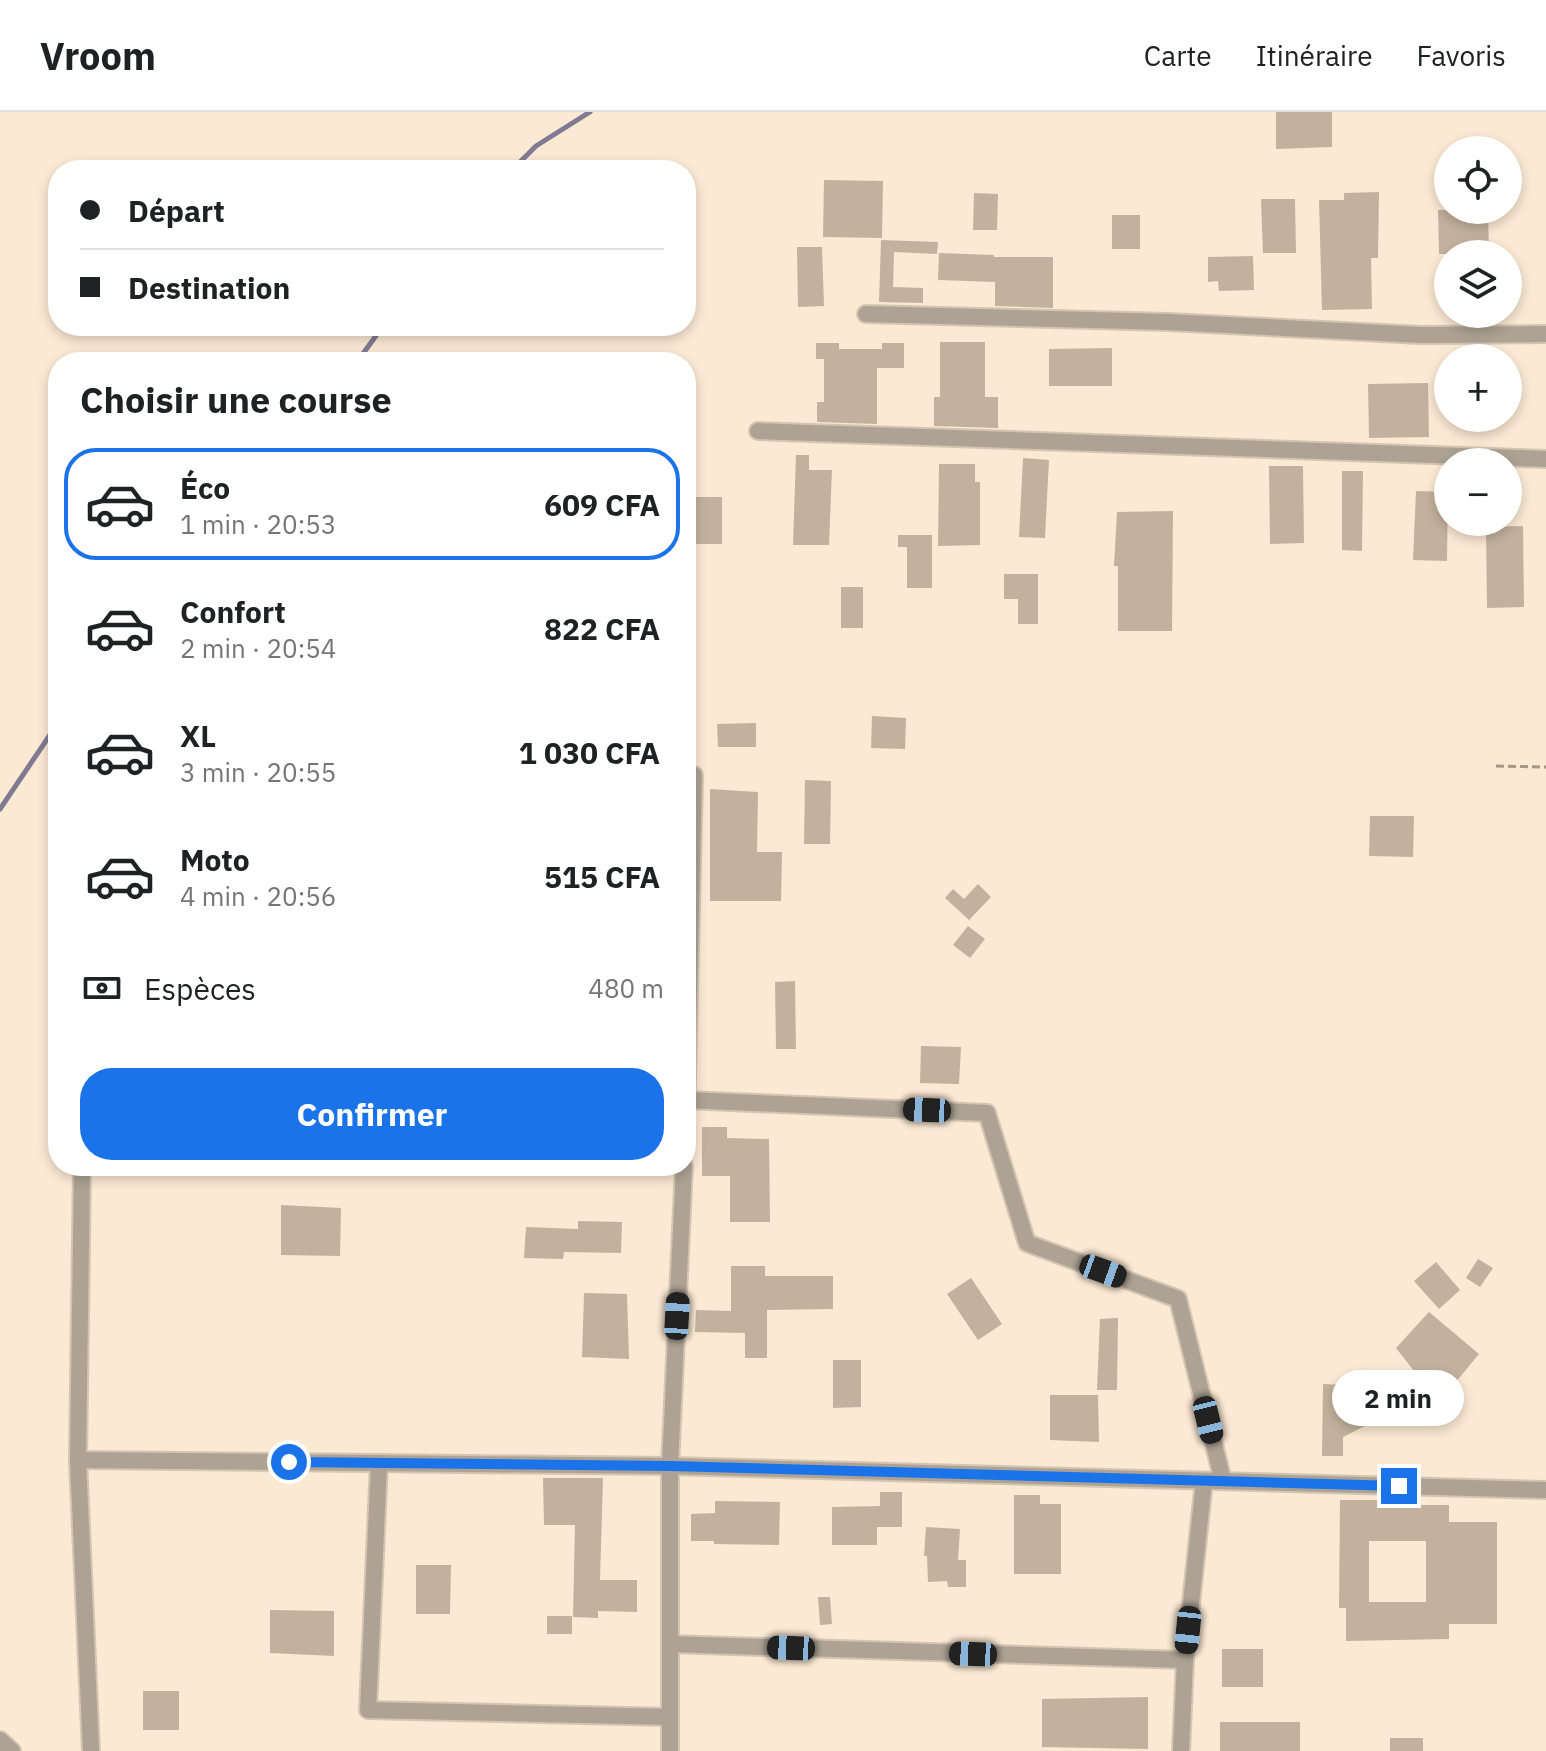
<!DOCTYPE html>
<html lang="fr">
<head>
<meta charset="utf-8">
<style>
	body { margin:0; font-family:"IBM Plex Sans",sans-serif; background:#f6f6f6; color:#202124; height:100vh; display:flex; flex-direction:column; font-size:30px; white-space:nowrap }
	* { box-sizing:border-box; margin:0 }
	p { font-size:26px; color:#757577 }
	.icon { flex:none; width:44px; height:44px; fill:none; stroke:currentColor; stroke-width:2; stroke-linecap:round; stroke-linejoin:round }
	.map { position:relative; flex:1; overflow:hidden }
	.drawer { position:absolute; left:48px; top:240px; width:648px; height:824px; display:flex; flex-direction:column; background:#fff; border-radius:32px; box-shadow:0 4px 12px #0003 }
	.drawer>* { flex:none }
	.hud { position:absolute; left:48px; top:48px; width:648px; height:176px; border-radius:32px; box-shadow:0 4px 12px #0003; display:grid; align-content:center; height:176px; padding:0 32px; background:#fff }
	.tools { position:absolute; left:1434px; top:24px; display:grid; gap:16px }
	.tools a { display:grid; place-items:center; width:88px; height:88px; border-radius:50%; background:#fff; box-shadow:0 4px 12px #0003; font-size:40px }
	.end { position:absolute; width:36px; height:36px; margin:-18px; border:10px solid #1a73e8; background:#fff; box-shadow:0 0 0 4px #fff }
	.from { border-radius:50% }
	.bubble { position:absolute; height:56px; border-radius:28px; background:#fff; box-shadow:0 4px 12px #0003; font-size:26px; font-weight:800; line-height:56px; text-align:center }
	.car { position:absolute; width:24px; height:48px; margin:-24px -12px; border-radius:10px; box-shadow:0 0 6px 2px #0007; background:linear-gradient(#222 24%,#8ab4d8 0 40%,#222 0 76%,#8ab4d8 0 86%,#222 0) }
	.hud b { display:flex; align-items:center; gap:28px; height:76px; font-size:30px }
	.hud b+b { border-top:2px solid #e0e0e0 }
	.hud i { width:20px; height:20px; background:#202124 }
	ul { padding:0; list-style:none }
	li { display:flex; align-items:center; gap:24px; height:112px; margin:0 16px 12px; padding:0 16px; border:4px solid transparent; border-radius:32px }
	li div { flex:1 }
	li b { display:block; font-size:30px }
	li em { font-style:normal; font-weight:800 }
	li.selected { border-color:#1a73e8 }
	li>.icon { width:72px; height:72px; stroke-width:1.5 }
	h2 { padding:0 32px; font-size:36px; line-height:96px }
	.pay { display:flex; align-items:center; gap:20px; height:88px; padding:0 32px; font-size:30px }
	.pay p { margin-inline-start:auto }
	.action { display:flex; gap:16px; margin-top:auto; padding:16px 32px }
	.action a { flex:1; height:92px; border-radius:32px; background:#1a73e8; color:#fff; font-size:32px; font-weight:800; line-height:92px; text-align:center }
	header { display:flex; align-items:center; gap:48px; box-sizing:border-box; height:112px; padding:0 40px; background:#fff; border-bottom:2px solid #e0e0e0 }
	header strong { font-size:38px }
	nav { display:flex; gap:44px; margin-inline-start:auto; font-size:28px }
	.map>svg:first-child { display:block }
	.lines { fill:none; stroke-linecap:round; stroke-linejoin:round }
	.stream { stroke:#807b92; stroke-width:5 }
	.building { fill:#c2b29d; fill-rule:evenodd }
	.minor-casing { stroke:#d4c5b1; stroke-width:20 }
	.path { stroke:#a49787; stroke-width:3; stroke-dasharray:8 4; stroke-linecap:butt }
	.minor { stroke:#ada294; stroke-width:16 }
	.route { stroke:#1a73e8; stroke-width:10 }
</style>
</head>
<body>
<header>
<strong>Vroom</strong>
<nav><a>Carte</a><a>Itinéraire</a><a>Favoris</a></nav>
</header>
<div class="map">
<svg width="1546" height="1639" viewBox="0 0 1546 1639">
	<rect width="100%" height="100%" fill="#fae9d3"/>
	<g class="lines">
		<g class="stream">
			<path d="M512,58l24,-24 54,-34"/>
			<path d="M357,250l26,-36"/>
			<path d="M0,697l58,-86"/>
		</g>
	</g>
	<g class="building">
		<path d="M1276,0h56v35l-56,2z"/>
		<path d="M824,68l59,1 -1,57 -59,-1z"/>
		<path d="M1379,80l-1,66h-7l1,51 -50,1 -3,-110h25v-7z"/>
		<path d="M974,81l24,1 -1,36h-24z"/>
		<path d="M1261,87h34l1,54h-33z"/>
		<path d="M1438,98h50l1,44h-50z"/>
		<rect x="1112" y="103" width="28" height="34"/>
		<path d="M881,128l57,2 -1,12 -43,-2 -1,35 30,1v15l-44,-1z"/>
		<path d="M797,135h25l2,59 -26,1z"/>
		<path d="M939,141l55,2v2h59v51l-58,-2v-24l-57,-2z"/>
		<path d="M1253,144l1,34 -35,1 -1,-10 -10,1v-25z"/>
		<path d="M940,230h45v55h13v31l-64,-2v-29h6z"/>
		<path d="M816,231h23v6h43v-6h22v25h-27v56l-60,-2v-20h7v-43h-8z"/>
		<path d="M1112,236v38h-63v-37z"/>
		<path d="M1428,271l1,54 -60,1 -1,-54z"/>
		<path d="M796,343h13v15h23l-3,75h-36z"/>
		<path d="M1023,346l26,2 -4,78 -26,-1z"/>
		<path d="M939,352h36v18h5v63l-42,1z"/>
		<path d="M1269,354h34l1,77 -34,1z"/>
		<path d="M1342,359h21l-1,80 -20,-1z"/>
		<path d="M1416,379l32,1 -1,69 -34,-1z"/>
		<path d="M687,385h35v47h-34z"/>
		<path d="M1173,399l-1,120h-54v-65h-4l3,-54z"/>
		<path d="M1523,414l1,81 -37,1 -1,-81z"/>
		<path d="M898,423h34v53h-25v-41h-9z"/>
		<path d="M1004,462h34v50h-20v-25h-14z"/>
		<rect x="841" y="475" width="22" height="41"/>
		<path d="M872,604l34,2 -1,31 -34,-1z"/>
		<path d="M756,611v24h-38l-1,-23z"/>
		<path d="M805,668l26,1 -1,63h-26z"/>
		<path d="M710,677l48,3 -1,60h25l-1,49h-71z"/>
		<path d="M1370,704h44l-1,41 -44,-1z"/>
		<path d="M978,772l13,13 -22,23 -24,-22 8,-9 11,10z"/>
		<path d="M968,814l17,13 -15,19 -17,-13z"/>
		<path d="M795,869l1,68h-20l-1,-67z"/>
		<path d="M921,934l40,1 -2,37 -39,-1z"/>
		<path d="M702,1015h25v11l42,1 1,83h-40v-46h-28z"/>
		<path d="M281,1093l60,3 -1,48 -59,-1z"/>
		<path d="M578,1109l44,1 -1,31 -57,-1 -1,7 -39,-1 2,-31 52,2z"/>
		<path d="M1478,1147l15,9 -13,19 -14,-9z"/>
		<path d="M1436,1150l24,28 -21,19 -25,-28z"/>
		<path d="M731,1154h34v10h68v33l-66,1v48h-22v-25l-50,-1 1,-22 35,1z"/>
		<path d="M971,1166l31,46 -24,16 -31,-46z"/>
		<path d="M584,1181l43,1 2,65 -47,-2z"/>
		<path d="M1429,1200l50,42 -29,35 3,3 -13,12 -44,-56z"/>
		<path d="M1118,1206l-1,72h-20l3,-71z"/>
		<path d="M833,1248h28v47l-28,1z"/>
		<path d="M1323,1272l20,1v15l25,-13 17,29 -42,21v19h-21z"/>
		<path d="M1050,1283h48l1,47 -49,-2z"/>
		<path d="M543,1366h60l-3,102h37v32l-39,-1v7l-25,-1 2,-92h-31z"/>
		<path d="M880,1380h22v35h-25v18h-45v-38l48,-1z"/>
		<path d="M1014,1383h26v9h21v70h-47z"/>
		<path d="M1340,1388h65v5h44v17h48v102h-48v15l-103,2v-33h-7zM1369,1429h57v61h-57z"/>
		<path d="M715,1389l65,1 -1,43 -65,-1v-3h-23v-27l24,-1z"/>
		<path d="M926,1415l34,2 -2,31h8v27h-18l-1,-6 -19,1 -1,-26h-3z"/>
		<path d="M416,1453h35l-1,49h-34z"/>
		<path d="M818,1485h12l2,27 -12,1z"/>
		<path d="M270,1498l64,1v45l-64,-3z"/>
		<rect x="547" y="1504" width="25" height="18"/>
		<rect x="1222" y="1537" width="41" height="38"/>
		<rect x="143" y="1579" width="36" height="39"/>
		<path d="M1148,1585v52l-106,-2v-48z"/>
		<rect x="1220" y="1610" width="80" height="29"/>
		<rect x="1390" y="1626" width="33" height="13"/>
	</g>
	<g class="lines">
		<g class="minor-casing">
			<g id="minor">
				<path d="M866,202l302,8 253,13 125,-1"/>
				<path d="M758,319l788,28"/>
				<path d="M686,988l301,13 40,130 151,56 45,182"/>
				<path d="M686,1005l8,-342"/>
				<path d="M82,1054l-4,294 13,291"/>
				<path d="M78,1348l592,6 876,24"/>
				<path d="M379,1351l-11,247 302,7"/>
				<path d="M670,1532l515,16"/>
				<path d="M0,1628l12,11"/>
				<path d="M670,1639v-285l14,-300"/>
				<path d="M1181,1639l4,-91 19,-179"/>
			</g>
		</g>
		<path class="path" d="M1496,654l50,1"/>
		<use href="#minor" class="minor"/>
	</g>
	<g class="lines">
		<path class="route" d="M289,1350l381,4 729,20"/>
	</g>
</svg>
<div class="tools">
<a><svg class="icon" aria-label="locate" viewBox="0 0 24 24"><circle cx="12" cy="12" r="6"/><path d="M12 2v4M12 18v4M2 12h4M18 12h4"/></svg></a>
<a><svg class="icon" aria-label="layers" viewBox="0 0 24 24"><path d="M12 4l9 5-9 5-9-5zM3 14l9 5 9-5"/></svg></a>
<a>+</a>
<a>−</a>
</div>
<i class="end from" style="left:289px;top:1350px"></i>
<i class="end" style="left:1399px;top:1374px"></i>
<div class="bubble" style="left:1332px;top:1258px;width:132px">2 min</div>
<i class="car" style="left:927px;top:998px;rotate:272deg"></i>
<i class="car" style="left:1103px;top:1159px;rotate:110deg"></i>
<i class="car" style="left:677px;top:1204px;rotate:3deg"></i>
<i class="car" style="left:1208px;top:1308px;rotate:166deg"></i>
<i class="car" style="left:1188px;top:1518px;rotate:186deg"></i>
<i class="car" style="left:791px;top:1536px;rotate:272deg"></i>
<i class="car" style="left:973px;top:1542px;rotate:272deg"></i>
<div class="hud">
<b><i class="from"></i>Départ</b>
<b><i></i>Destination</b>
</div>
<section class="drawer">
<h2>Choisir une course</h2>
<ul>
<li class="selected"><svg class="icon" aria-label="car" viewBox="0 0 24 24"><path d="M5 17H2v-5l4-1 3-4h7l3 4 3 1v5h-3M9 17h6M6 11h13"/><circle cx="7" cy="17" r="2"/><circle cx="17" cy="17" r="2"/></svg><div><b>Éco</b><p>1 min · 20:53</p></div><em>609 CFA</em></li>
<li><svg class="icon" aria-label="car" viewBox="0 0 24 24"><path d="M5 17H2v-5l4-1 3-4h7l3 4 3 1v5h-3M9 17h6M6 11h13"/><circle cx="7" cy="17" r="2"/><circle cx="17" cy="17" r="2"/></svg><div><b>Confort</b><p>2 min · 20:54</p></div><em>822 CFA</em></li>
<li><svg class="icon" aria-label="car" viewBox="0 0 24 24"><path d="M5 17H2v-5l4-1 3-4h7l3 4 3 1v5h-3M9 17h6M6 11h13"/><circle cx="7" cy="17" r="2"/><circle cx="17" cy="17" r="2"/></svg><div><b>XL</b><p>3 min · 20:55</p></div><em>1 030 CFA</em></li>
<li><svg class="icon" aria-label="car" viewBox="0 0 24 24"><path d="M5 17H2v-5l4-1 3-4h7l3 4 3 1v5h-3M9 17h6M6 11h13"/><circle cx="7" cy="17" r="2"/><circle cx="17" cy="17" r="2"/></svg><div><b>Moto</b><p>4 min · 20:56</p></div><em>515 CFA</em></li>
</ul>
<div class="pay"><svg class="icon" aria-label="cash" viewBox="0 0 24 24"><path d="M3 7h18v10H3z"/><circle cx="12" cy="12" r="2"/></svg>Espèces<p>480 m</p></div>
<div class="action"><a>Confirmer</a></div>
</section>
</div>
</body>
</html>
